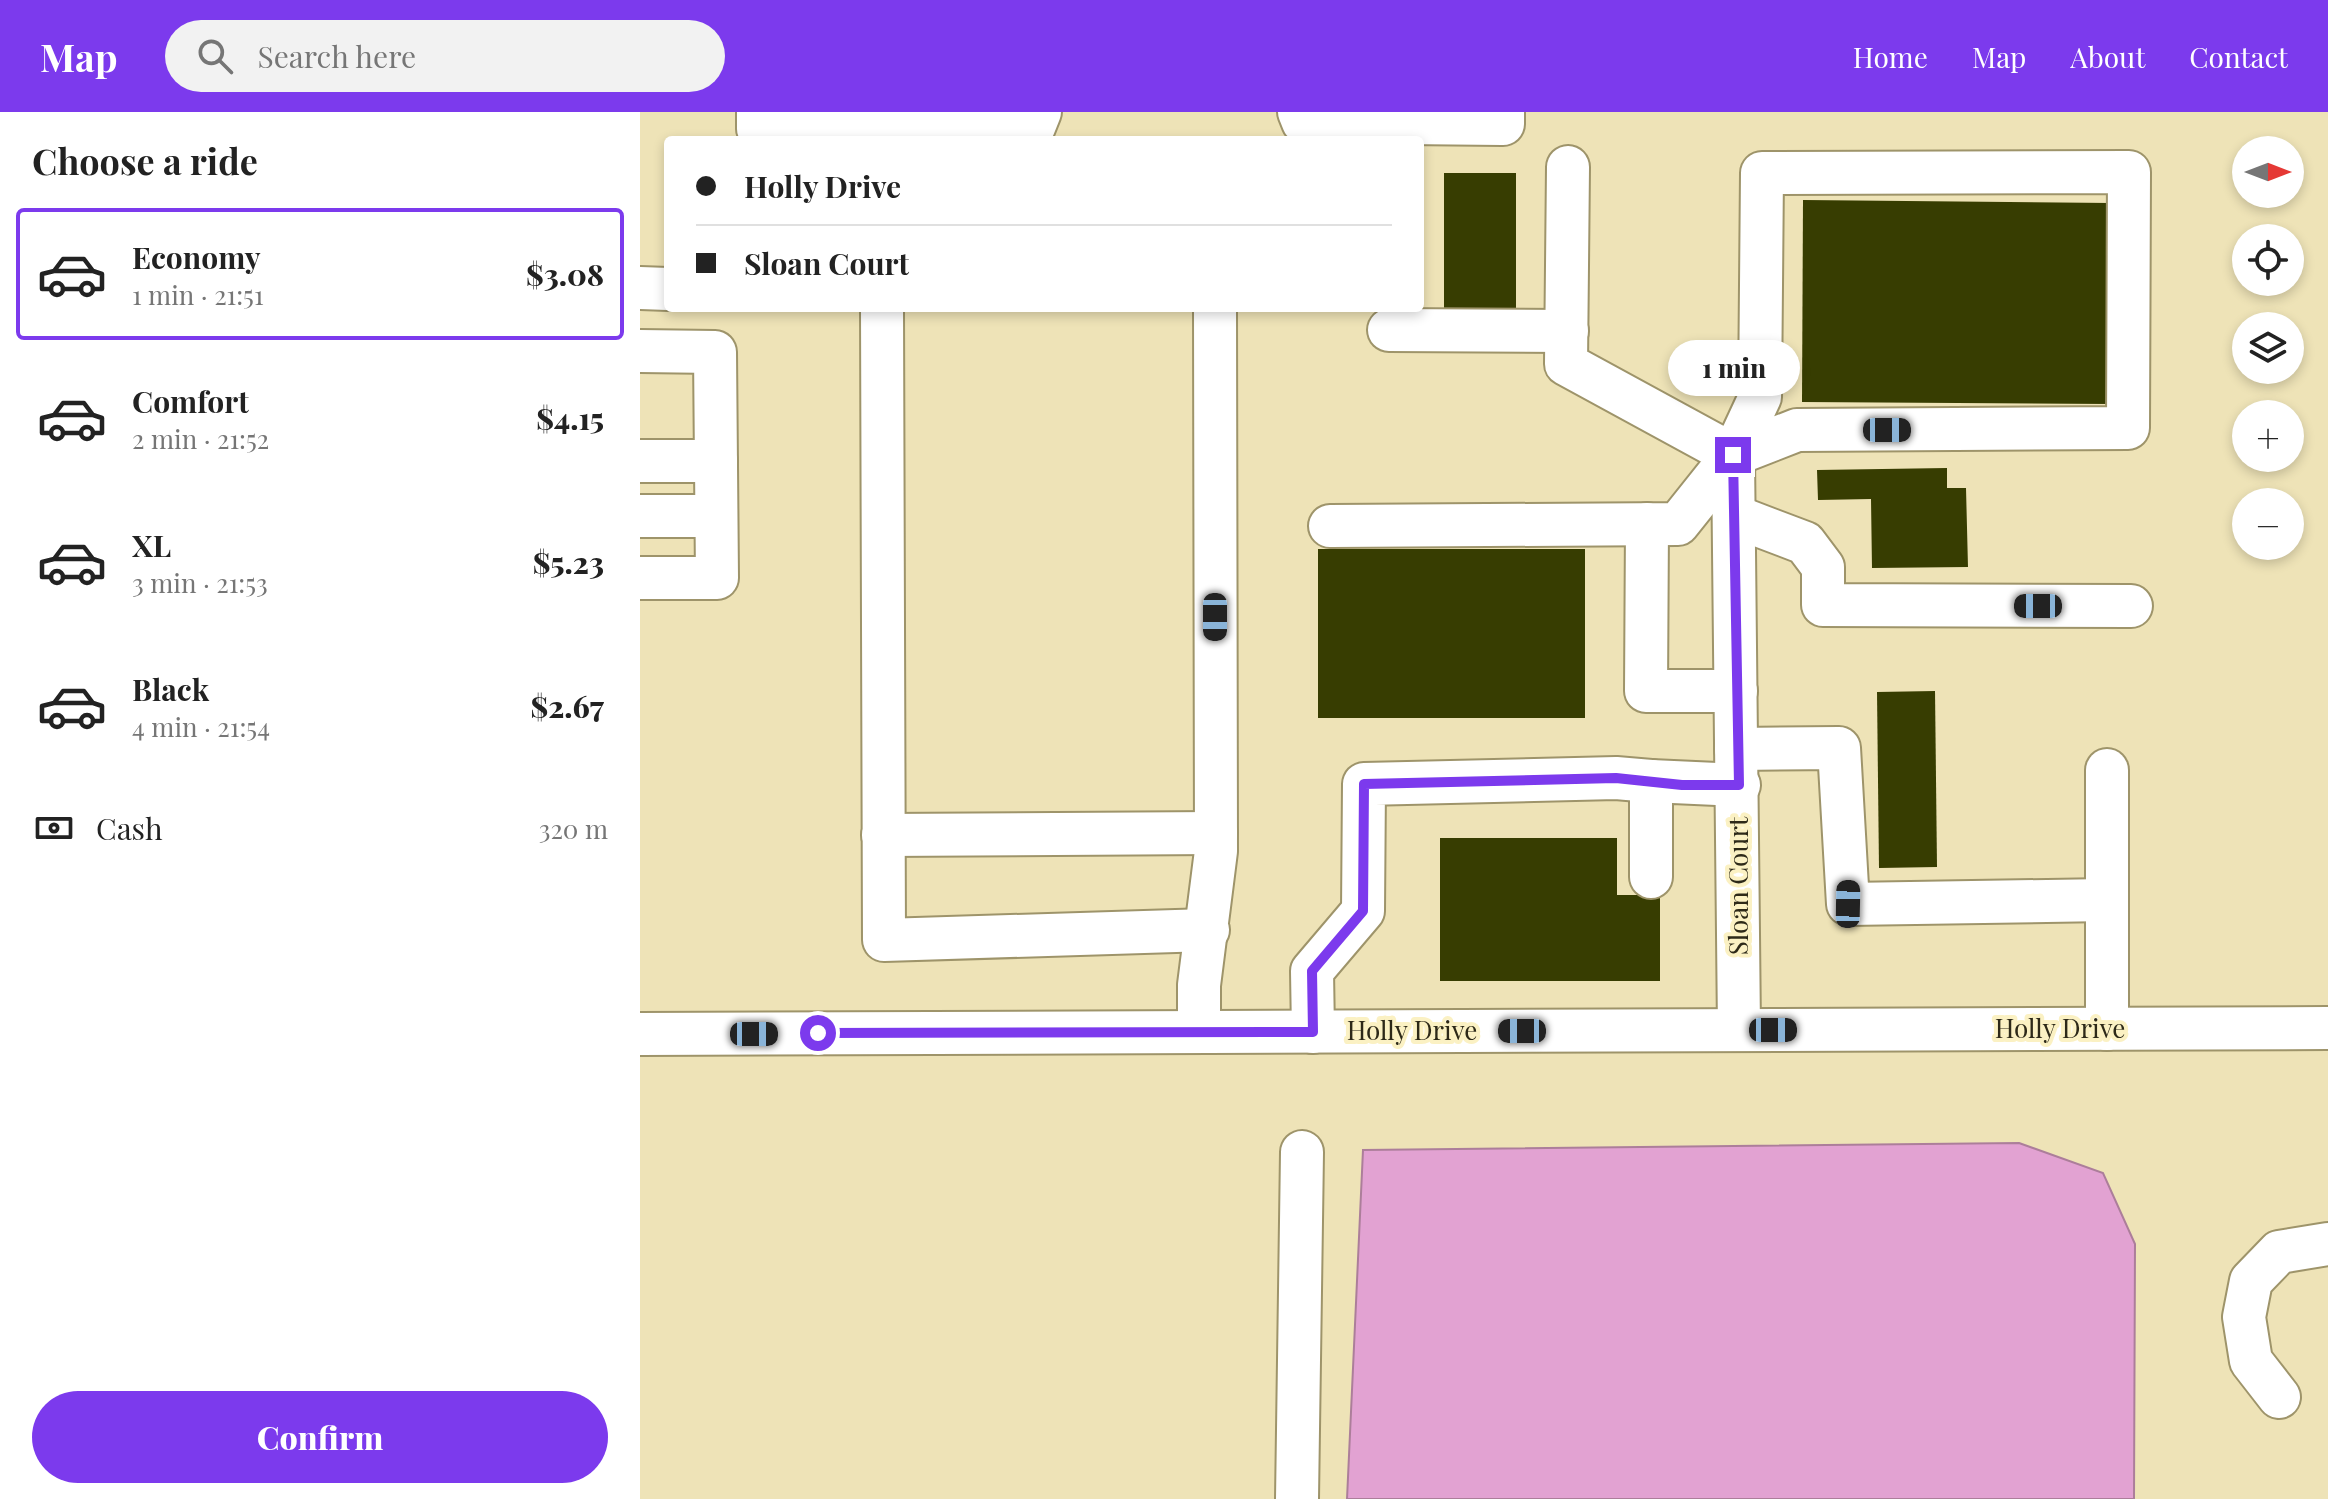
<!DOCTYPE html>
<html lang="en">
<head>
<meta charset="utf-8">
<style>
	body { margin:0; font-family:"Playfair Display",serif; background:#f2f2f2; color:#222; height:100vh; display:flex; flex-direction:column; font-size:30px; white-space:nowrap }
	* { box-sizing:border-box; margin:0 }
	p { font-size:26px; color:#767676 }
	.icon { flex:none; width:44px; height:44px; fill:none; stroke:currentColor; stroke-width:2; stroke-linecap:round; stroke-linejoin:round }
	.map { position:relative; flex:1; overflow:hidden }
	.drawer { display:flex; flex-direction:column; background:#fff; width:640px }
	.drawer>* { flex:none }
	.top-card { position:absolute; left:24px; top:24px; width:760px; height:176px; border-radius:8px; box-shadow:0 4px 12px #0003; display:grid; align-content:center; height:176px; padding:0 32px; background:#fff }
	.needle { width:52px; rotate:90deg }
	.buttons { position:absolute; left:1592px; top:24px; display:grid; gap:16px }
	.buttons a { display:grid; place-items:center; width:72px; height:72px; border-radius:50%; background:#fff; box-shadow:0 4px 12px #0003; font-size:40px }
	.end { position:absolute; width:36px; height:36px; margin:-18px; border:10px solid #7c3aed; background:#fff; box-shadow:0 0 0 4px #fff }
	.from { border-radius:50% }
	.bubble { position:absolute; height:56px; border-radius:28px; background:#fff; box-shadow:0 4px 12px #0003; font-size:26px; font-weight:800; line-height:56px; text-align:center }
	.car { position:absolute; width:24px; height:48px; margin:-24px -12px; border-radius:10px; box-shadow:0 0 6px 2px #0007; background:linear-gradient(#222 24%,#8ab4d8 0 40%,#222 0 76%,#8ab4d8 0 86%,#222 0) }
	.top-card b { display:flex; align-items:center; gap:28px; height:76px; font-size:30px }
	.top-card b+b { border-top:2px solid #e0e0e0 }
	.top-card i { width:20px; height:20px; background:#222 }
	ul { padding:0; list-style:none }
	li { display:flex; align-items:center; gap:24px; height:132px; margin:0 16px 12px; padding:0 16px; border:4px solid transparent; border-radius:8px }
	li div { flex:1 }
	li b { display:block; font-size:30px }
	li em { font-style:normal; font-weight:800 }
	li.on { border-color:#7c3aed }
	li>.icon { width:72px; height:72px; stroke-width:1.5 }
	h2 { padding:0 32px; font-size:36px; line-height:96px }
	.pay { display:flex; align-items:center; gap:20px; height:88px; padding:0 32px; font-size:30px }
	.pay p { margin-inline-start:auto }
	.cta { display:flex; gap:16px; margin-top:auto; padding:16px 32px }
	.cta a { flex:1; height:92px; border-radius:48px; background:#7c3aed; color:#fff; font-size:32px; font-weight:800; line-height:92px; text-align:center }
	header { display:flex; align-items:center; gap:48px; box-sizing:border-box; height:112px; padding:0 40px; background:#7c3aed; color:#fff }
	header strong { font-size:38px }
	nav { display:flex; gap:44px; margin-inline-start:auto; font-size:28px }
	.search { width:560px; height:72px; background:#f2f2f2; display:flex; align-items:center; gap:20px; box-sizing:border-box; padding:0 28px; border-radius:44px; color:#767676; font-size:30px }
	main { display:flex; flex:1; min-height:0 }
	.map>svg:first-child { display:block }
	.water { fill:#e2a2d2; stroke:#ac7e9a; stroke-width:2 }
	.building { fill:#373d01 }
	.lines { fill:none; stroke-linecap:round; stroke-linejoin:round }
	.minor-casing { stroke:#9e946a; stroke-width:46 }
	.minor { stroke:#fff; stroke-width:42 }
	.route { stroke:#7c3aed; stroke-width:10 }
	.labels { text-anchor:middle; stroke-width:8; stroke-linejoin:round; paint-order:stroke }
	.street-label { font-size:26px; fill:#2d2918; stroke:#fbf1c3 }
</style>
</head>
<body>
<header>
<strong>Map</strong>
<div class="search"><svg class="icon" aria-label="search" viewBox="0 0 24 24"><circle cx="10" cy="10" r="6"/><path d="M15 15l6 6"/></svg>Search here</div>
<nav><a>Home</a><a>Map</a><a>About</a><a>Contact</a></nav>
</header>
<main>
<section class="drawer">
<h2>Choose a ride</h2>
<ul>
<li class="on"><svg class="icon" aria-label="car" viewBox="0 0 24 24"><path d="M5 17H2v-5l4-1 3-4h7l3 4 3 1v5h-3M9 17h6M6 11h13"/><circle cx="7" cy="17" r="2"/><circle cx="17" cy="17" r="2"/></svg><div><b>Economy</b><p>1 min · 21:51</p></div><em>$3.08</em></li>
<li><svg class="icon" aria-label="car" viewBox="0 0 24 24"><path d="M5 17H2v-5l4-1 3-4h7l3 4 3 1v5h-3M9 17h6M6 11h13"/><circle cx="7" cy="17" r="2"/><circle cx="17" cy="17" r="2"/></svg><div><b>Comfort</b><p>2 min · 21:52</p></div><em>$4.15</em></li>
<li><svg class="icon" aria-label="car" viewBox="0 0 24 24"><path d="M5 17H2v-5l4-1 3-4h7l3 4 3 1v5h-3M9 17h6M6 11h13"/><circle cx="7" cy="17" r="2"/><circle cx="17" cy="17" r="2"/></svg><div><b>XL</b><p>3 min · 21:53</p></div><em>$5.23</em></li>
<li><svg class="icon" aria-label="car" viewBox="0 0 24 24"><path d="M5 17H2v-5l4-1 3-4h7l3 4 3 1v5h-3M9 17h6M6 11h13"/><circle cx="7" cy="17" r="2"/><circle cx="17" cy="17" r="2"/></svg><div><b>Black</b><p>4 min · 21:54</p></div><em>$2.67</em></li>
</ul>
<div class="pay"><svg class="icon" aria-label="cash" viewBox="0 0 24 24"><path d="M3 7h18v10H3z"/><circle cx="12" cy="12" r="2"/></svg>Cash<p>320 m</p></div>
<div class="cta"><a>Confirm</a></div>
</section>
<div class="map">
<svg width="1688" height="1387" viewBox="0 0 1688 1387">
	<rect width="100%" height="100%" fill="#eee3b7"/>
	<path class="water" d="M1379,1031l84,30 32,71 -1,255h-787l16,-349z"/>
	<g class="building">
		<rect x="804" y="61" width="72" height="143"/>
		<path d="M1163,88l308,3 -1,201 -308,-2z"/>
		<path d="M1307,356v20h19l2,79 -96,1 -1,-69 -53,1 -1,-30z"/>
		<rect x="678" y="437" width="267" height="169"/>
		<path d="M1295,579l2,176 -58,1 -2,-176z"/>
		<path d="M800,726h177v57h43v86h-220z"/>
	</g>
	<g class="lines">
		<g class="minor-casing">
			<g id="minor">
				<path d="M118,0v17l276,-2 6,-15"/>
				<path d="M659,0l4,10 200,2v-12"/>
				<path d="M0,176l28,1"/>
				<path d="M242,196l2,632 324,-10"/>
				<path d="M749,218l178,1"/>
				<path d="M0,239l75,1 2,226h-77"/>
				<path d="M1093,343l6,575"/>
				<path d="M0,349h76"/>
				<path d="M0,404h76"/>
				<path d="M1094,404l71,27 18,24v38l308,1"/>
				<path d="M1007,412l-1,167h90"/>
				<path d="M690,414l348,-2 55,-69 27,-58 2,-224 367,-1 -1,256 -331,2 -64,25 -167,-91 2,-197"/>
				<path d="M1096,637l103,-1 9,156 259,-4"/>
				<path d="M1467,658v259"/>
				<path d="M243,723l333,-2"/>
				<path d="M1011,765v-96l88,4"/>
				<path d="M559,920v-47l17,-134 -1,-543"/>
				<path d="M673,920l-1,-61 51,-60 1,-127 252,-6 35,3"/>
				<path d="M0,922l1688,-6"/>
				<path d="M1639,1285l-28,-36 -7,-44 7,-36 28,-29 49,-8"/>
				<path d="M657,1387l5,-347"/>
			</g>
		</g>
		<use href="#minor" class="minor"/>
	</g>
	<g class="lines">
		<path class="route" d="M178,921l495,-1 -1,-61 51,-60 1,-127 252,-6 66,7h57l-6,-330"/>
	</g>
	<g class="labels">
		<g class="street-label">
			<text transform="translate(1099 774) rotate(-90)" y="9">Sloan Court</text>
			<text x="1420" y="926">Holly Drive</text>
			<text x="772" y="928">Holly Drive</text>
		</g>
	</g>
</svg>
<div class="buttons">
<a><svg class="needle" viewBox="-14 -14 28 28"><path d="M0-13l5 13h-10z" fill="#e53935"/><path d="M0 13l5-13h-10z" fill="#767676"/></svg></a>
<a><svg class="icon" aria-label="locate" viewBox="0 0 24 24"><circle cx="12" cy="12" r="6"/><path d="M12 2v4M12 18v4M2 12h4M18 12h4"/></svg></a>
<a><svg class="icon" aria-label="layers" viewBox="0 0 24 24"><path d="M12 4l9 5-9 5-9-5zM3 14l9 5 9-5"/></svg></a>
<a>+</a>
<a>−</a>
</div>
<i class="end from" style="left:178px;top:921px"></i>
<i class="end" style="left:1093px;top:343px"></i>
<div class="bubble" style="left:1028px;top:228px;width:132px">1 min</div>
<i class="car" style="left:1247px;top:318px;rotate:90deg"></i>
<i class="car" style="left:1398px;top:494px;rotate:270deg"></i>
<i class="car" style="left:575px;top:505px;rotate:180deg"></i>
<i class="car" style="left:1208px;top:792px;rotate:1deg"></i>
<i class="car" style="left:1133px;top:918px;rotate:90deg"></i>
<i class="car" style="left:882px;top:919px;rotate:270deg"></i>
<i class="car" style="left:114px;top:922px;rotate:90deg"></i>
<div class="top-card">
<b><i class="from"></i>Holly Drive</b>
<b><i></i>Sloan Court</b>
</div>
</div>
</main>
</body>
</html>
